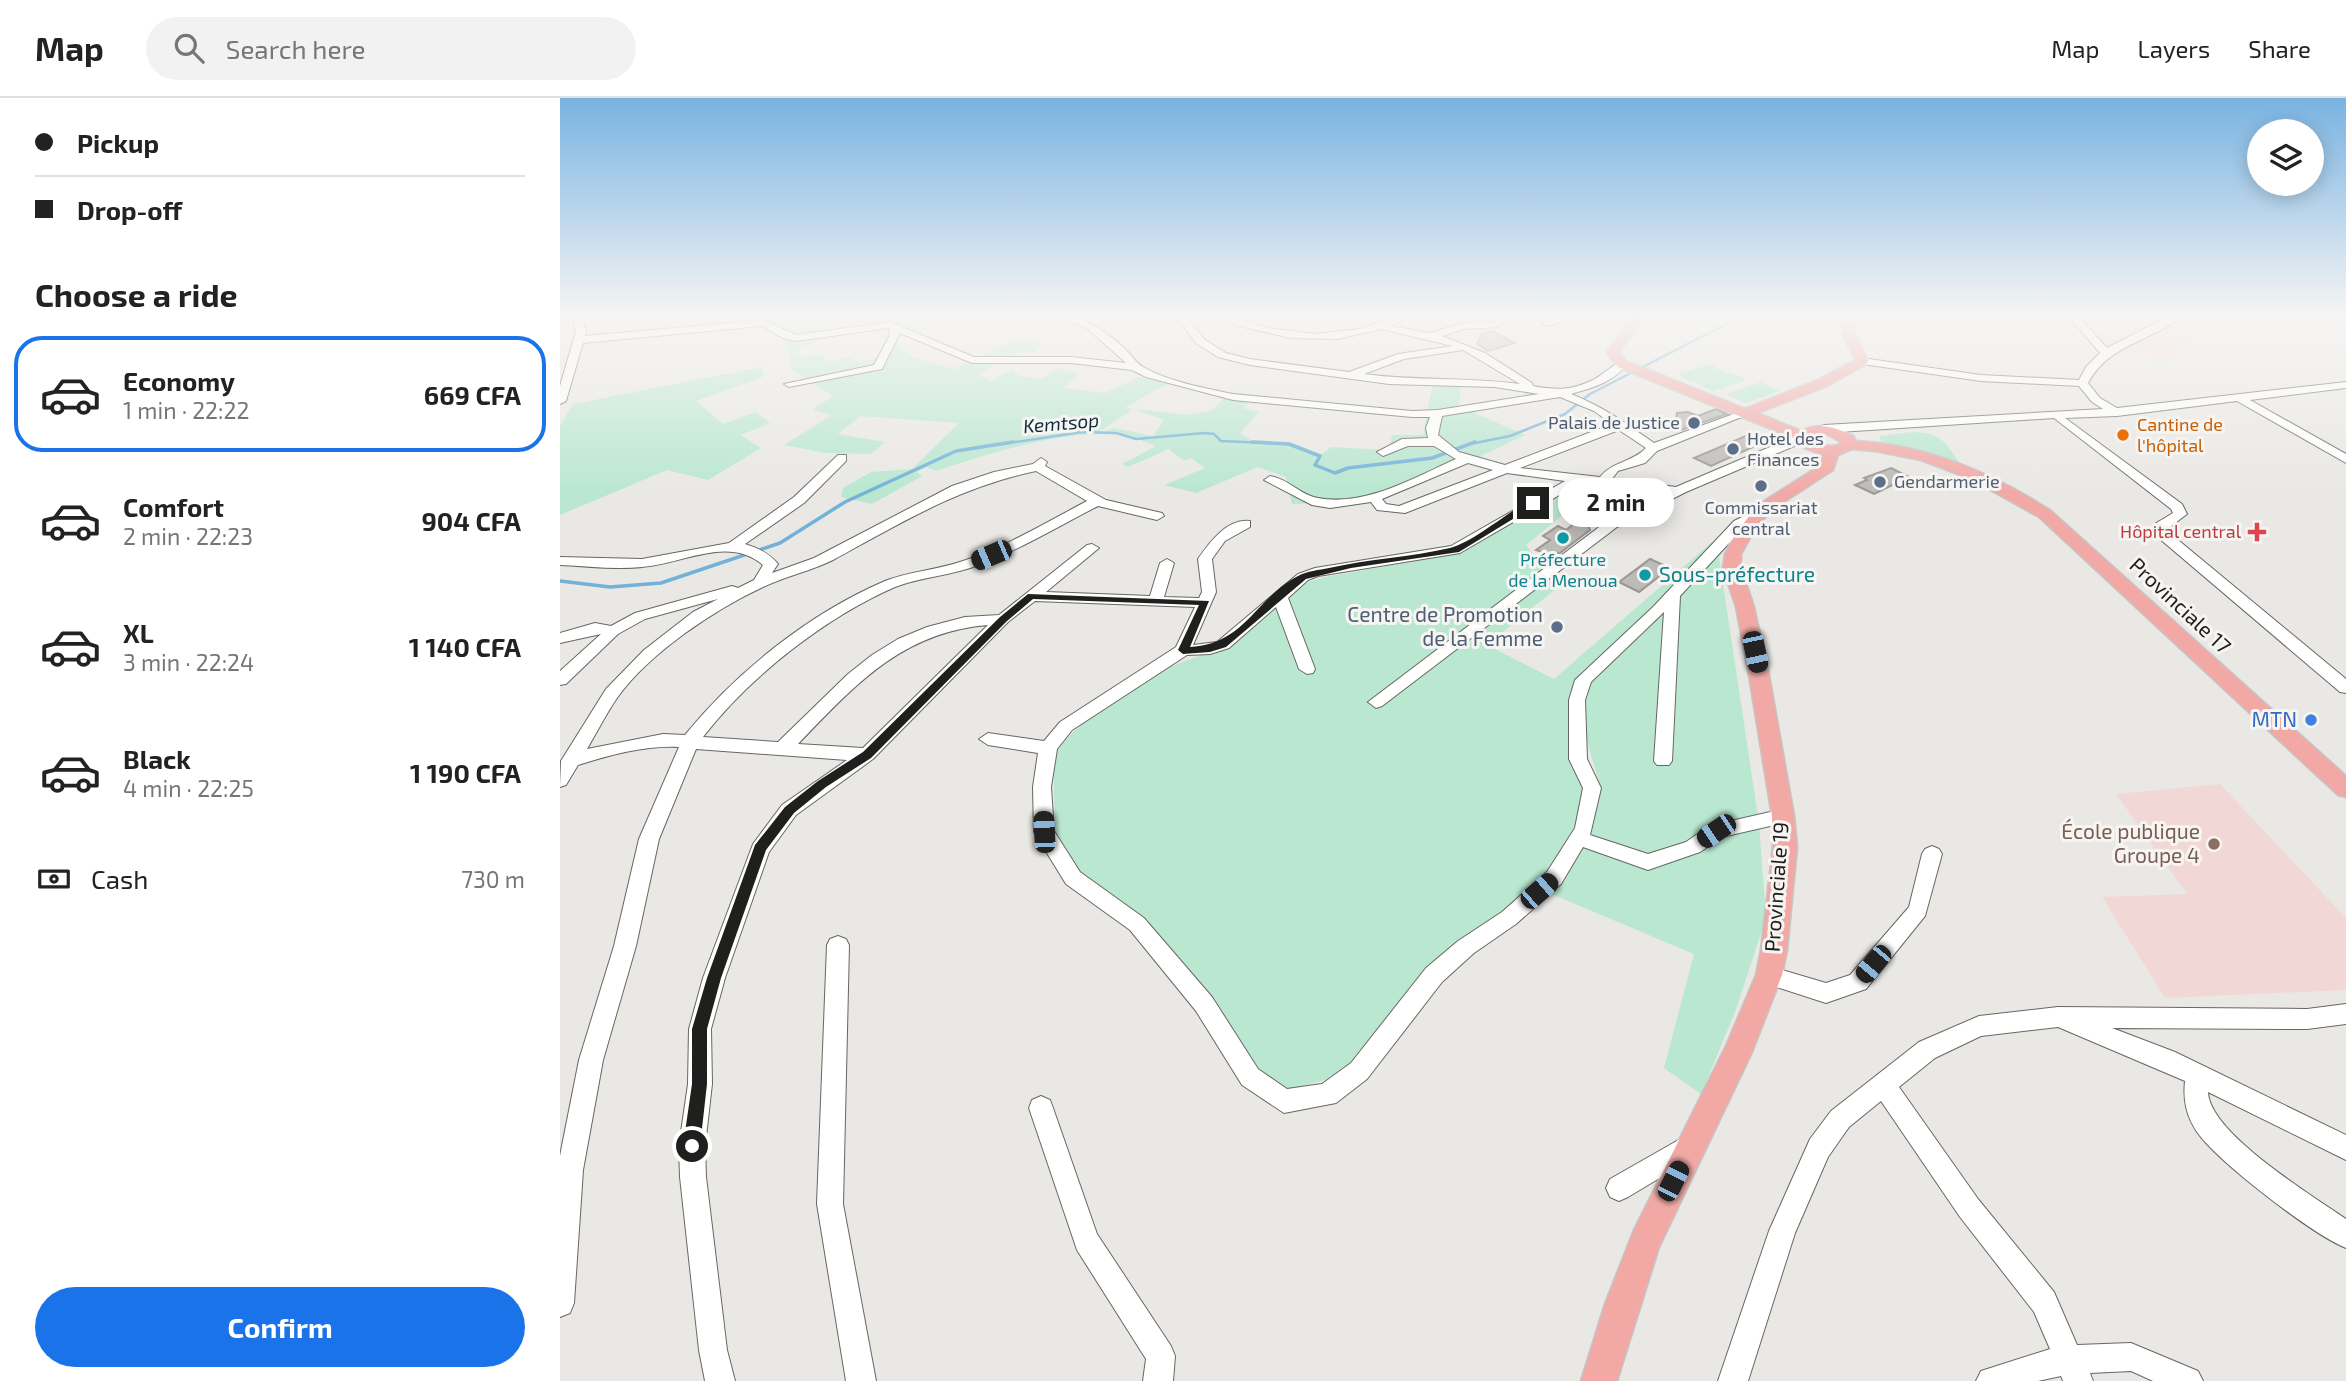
<!DOCTYPE html>
<html lang="en">
<head>
<meta charset="utf-8">
<style>
	body { margin:0; font-family:"Exo 2",sans-serif; background:#f2f2f2; color:#222; height:100vh; display:flex; flex-direction:column; font-size:26px; white-space:nowrap }
	* { box-sizing:border-box; margin:0 }
	p { font-size:23px; color:#767676 }
	.icon { flex:none; width:38px; height:38px; fill:none; stroke:currentColor; stroke-width:2; stroke-linecap:round; stroke-linejoin:round }
	.map { position:relative; flex:1; overflow:hidden }
	.panel { display:flex; flex-direction:column; background:#fff; width:560px }
	.panel>* { flex:none }
	.guide { display:grid; align-content:center; height:154px; padding:0 35px; background:#fff }
	.buttons { position:absolute; left:1687px; top:21px; display:grid; gap:14px }
	.buttons a { display:grid; place-items:center; width:77px; height:77px; border-radius:50%; background:#fff; box-shadow:0 4px 18px #0003; font-size:35px }
	.end { position:absolute; width:32px; height:32px; margin:-16px; border:9px solid #1f1f1d; background:#fff; box-shadow:0 0 0 4px #fff }
	.from { border-radius:50% }
	.bubble { position:absolute; height:49px; border-radius:24px; background:#fff; box-shadow:0 4px 18px #0003; font-size:23px; font-weight:700; line-height:49px; text-align:center }
	.car { position:absolute; width:21px; height:42px; margin:-21px -10px; border-radius:9px; box-shadow:0 0 5px 2px #0007; background:linear-gradient(#222 24%,#8ab4d8 0 40%,#222 0 76%,#8ab4d8 0 86%,#222 0) }
	.guide b { display:flex; align-items:center; gap:24px; height:66px; font-size:26px }
	.guide b+b { border-top:2px solid #e0e0e0 }
	.guide i { width:18px; height:18px; background:#222 }
	ul { padding:0; list-style:none }
	li { display:flex; align-items:center; gap:21px; height:116px; margin:0 14px 10px; padding:0 21px; border:4px solid transparent; border-radius:28px }
	li div { flex:1 }
	li b { display:block; font-size:26px }
	li em { font-style:normal; font-weight:700 }
	li.current { border-color:#1a73e8 }
	li>.icon { width:63px; height:63px; stroke-width:1.5 }
	h2 { padding:0 35px; font-size:32px; line-height:84px }
	.pay { display:flex; align-items:center; gap:18px; height:77px; padding:0 35px; font-size:26px }
	.pay p { margin-inline-start:auto }
	.cta { display:flex; gap:14px; margin-top:auto; padding:14px 35px }
	.cta a { flex:1; height:80px; border-radius:42px; background:#1a73e8; color:#fff; font-size:28px; font-weight:700; line-height:80px; text-align:center }
	header { display:flex; align-items:center; gap:42px; box-sizing:border-box; height:98px; padding:0 35px; background:#fff; border-bottom:2px solid #e0e0e0 }
	header strong { font-size:33px }
	nav { display:flex; gap:38px; margin-inline-start:auto; font-size:24px }
	.search { width:490px; height:63px; background:#f2f2f2; display:flex; align-items:center; gap:18px; box-sizing:border-box; padding:0 24px; border-radius:38px; color:#767676; font-size:26px }
	main { display:flex; flex:1; min-height:0 }
	.map>svg:first-child { display:block }
	.education { fill:#f2d7d7 }
	.green { fill:#b9e7d0; fill-rule:evenodd }
	.lines { fill:none; stroke-linecap:round; stroke-linejoin:round }
	.stream-far1 { stroke:#73b2d8; stroke-width:2.5 }
	.stream { stroke:#73b2d8; stroke-width:3.5 }
	.building { fill:#bdbbb8; stroke:#999794; stroke-width:2 }
	.minor-casing { stroke:#686663; stroke-width:2 }
	.major-casing { stroke:#c5c5c4; stroke-width:3 }
	.minor { fill:#fff; fill-rule:evenodd }
	.major { fill:#f2a9a6; fill-rule:evenodd }
	.route { fill:#1f1f1d }
	.service-dot { fill:#5c6f8a; stroke:#f7f5f2; stroke-width:2.5 }
	.food-dot { fill:#e8710a; stroke:#f7f5f2; stroke-width:2.5 }
	.health-dot { fill:#e0444e; stroke:#f7f5f2; stroke-width:2.5 }
	.culture-dot { fill:#0f9aa8; stroke:#f7f5f2; stroke-width:2.5 }
	.shop-dot { fill:#3f7fe0; stroke:#f7f5f2; stroke-width:2.5 }
	.education-dot { fill:#8d6e63; stroke:#f7f5f2; stroke-width:2.5 }
	.labels { text-anchor:middle; stroke-width:6; stroke-linejoin:round; paint-order:stroke }
	.far-service-label { font-size:18px; fill:#4e5e75; stroke:#f7f5f2; text-anchor:start }
	.far-food-label { font-size:18px; fill:#c56008; stroke:#f7f5f2; text-anchor:start }
	.far-health-label { font-size:18px; fill:#be3a42; stroke:#f7f5f2; text-anchor:end }
	.far-culture-label { font-size:18px; fill:#0d838f; stroke:#f7f5f2 }
	.far-water-label { font-size:19px; font-style:italic; fill:#102d3d; stroke:#f7f5f2 }
	.culture-label { font-size:21px; fill:#0d838f; stroke:#f7f5f2; text-anchor:start }
	.street-label { font-size:21px; fill:#1f1f1d; stroke:#f7f5f2 }
	.service-label { font-size:21px; fill:#4e5e75; stroke:#f7f5f2; text-anchor:end }
	.shop-label { font-size:21px; fill:#366cbe; stroke:#f7f5f2; text-anchor:end }
	.education-label { font-size:21px; fill:#785e54; stroke:#f7f5f2; text-anchor:end }
</style>
</head>
<body>
<header>
<strong>Map</strong>
<div class="search"><svg class="icon" aria-label="search" viewBox="0 0 24 24"><circle cx="10" cy="10" r="6"/><path d="M15 15l6 6"/></svg>Search here</div>
<nav><a>Map</a><a>Layers</a><a>Share</a></nav>
</header>
<main>
<section class="panel">
<div class="guide">
<b><i class="from"></i>Pickup</b>
<b><i></i>Drop-off</b>
</div>
<h2>Choose a ride</h2>
<ul>
<li class="current"><svg class="icon" aria-label="car" viewBox="0 0 24 24"><path d="M5 17H2v-5l4-1 3-4h7l3 4 3 1v5h-3M9 17h6M6 11h13"/><circle cx="7" cy="17" r="2"/><circle cx="17" cy="17" r="2"/></svg><div><b>Economy</b><p>1 min · 22:22</p></div><em>669 CFA</em></li>
<li><svg class="icon" aria-label="car" viewBox="0 0 24 24"><path d="M5 17H2v-5l4-1 3-4h7l3 4 3 1v5h-3M9 17h6M6 11h13"/><circle cx="7" cy="17" r="2"/><circle cx="17" cy="17" r="2"/></svg><div><b>Comfort</b><p>2 min · 22:23</p></div><em>904 CFA</em></li>
<li><svg class="icon" aria-label="car" viewBox="0 0 24 24"><path d="M5 17H2v-5l4-1 3-4h7l3 4 3 1v5h-3M9 17h6M6 11h13"/><circle cx="7" cy="17" r="2"/><circle cx="17" cy="17" r="2"/></svg><div><b>XL</b><p>3 min · 22:24</p></div><em>1 140 CFA</em></li>
<li><svg class="icon" aria-label="car" viewBox="0 0 24 24"><path d="M5 17H2v-5l4-1 3-4h7l3 4 3 1v5h-3M9 17h6M6 11h13"/><circle cx="7" cy="17" r="2"/><circle cx="17" cy="17" r="2"/></svg><div><b>Black</b><p>4 min · 22:25</p></div><em>1 190 CFA</em></li>
</ul>
<div class="pay"><svg class="icon" aria-label="cash" viewBox="0 0 24 24"><path d="M3 7h18v10H3z"/><circle cx="12" cy="12" r="2"/></svg>Cash<p>730 m</p></div>
<div class="cta"><a>Confirm</a></div>
</section>
<div class="map">
<svg width="1786" height="1283" viewBox="0 0 1786 1283">
	<rect width="100%" height="100%" fill="#eae8e4"/>
	<g class="education">
		<path d="M1515,216h151l-2,3 -18,8 -44,39 -13,-11 -20,1 -26,-9z"/>
		<path d="M1660,686l126,134v72l-181,8 -63,-101 85,-3 -71,-100z"/>
	</g>
	<g class="green">
		<path d="M179,216h116l-27,5 -10,12 4,7 -24,12 2,7 21,-3 6,9 23,-6 9,6 24,-8c-1,-12 5,-21 5,-33l27,-3 7,10 -22,5 -3,8 16,15 41,12 58,-28 31,2 -9,9 -19,1 -37,22 14,6 20,-12 7,7 22,3 15,-11 23,6 -15,14 40,5 36,-16 30,7 -11,4 -34,20 62,7 24,-4 19,-19 27,3 -14,13 16,4 -19,21 11,7 37,2 33,13 10,-8 58,3 3,-15h31l9,-49h29l-2,20 66,29 -112,53 -39,13 -82,3 -6,-27 -28,-10 -62,26 -32,-8 41,-17 -14,-10 -7,3 -15,-12 -41,18 -6,-3 34,-18c-11,-4 -24,-9 -36,-11 -54,-6 -132,19 -184,36l-9,-4 -11,5 6,4 -50,28 -31,-7 2,-9 28,-16 41,-3 47,-46 -98,-7 -23,18 47,8 -14,12 -45,-1 -42,-8 48,-30 -20,-5 21,-14 -41,-26 -6,-30 -27,-15 -37,7 2,-6zM573,311l31,11 -11,16 -38,-8 -19,6z"/>
		<path d="M1150,266l16,9 4,-1 17,8 -34,11 -17,-8 21,-8 -24,8 -16,-9z"/>
		<path d="M201,269l2,10 -67,24 27,23 33,-12 14,11 -29,12 20,13 -53,32 -41,-10 -107,45v-89l13,-22z"/>
		<path d="M1201,284l19,9 -35,12 -19,-9z"/>
		<path d="M1352,334c29,0 32,9 48,31l-79,-22 -2,-5z"/>
		<path d="M1014,387l22,3 -70,57 32,42 -71,58 67,34 158,-137 15,3 -8,12 40,266 7,95 -31,94 -34,82 -37,-26 30,-114 -157,-66 -183,172 -29,20 -42,11 -26,-20 -110,-152 -66,-43 -26,-43 -2,-82 31,-29 85,-55 54,-20 78,-63 24,-7 137,-24zM1014,588l13,5 -3,40 17,57 -10,44 -28,50 -25,5 38,-63 8,-40 -13,-91z"/>
	</g>
	<g class="lines">
		<g class="stream-far1">
			<path d="M442,346l80,-12 34,1 20,6 68,-6 10,1 7,7 68,3"/>
			<path d="M910,346l40,-8 55,-22 25,-20 156,-80"/>
		</g>
		<g class="stream">
			<path d="M692,344l37,2 31,12 -5,9 20,8 13,-5 84,-10 43,-16"/>
			<path d="M0,483l50,6 51,-4 119,-40 65,-41 111,-51 57,-9"/>
		</g>
	</g>
	<g class="building">
		<path d="M932,233l23,12 -27,8 -11,-7 5,-10z"/>
		<path d="M1156,311l11,5 -46,16 -6,-2 2,-15 11,-1 10,4z"/>
		<path d="M1195,334l16,7 -60,27 -17,-8z"/>
		<path d="M1331,370l18,9 -35,17 -19,-9 12,-5 -3,-2z"/>
		<path d="M1022,424l6,3 2,5 -30,23 -13,1 -11,-4 14,-10 -7,-4 15,-10 8,4 9,-7z"/>
		<path d="M1090,461l20,9 -31,24 -20,-10z"/>
	</g>
	<g class="lines">
		<g class="minor-casing">
			<g id="minor">
				<path d="M11,216h9l6,17 -1,5 179,-16 32,15 94,-13 84,35h97l55,6 -38,-34 -37,-15c28,-2 57,18 77,38 5,5 8,11 15,15 27,15 61,21 90,27l179,17 26,-1 101,-16 -44,-7 -106,-3 -139,-19 -32,-8 -21,-13 -23,-30h10l21,26 21,13 24,6 99,13 49,-18 55,-8 -72,-17 -43,10 -47,-1 -52,-12 -25,-12h12l42,14 46,6 46,-5 42,-15h12l-23,12 39,7 33,-10 29,-1 11,-8h9l-15,13 -33,2 -22,7 43,17 47,30 1,3c22,4 38,5 60,-6 10,-5 22,-19 33,-18l1,2c-13,18 -35,24 -56,30 33,13 56,30 83,49l85,-31 10,2 -92,37 -12,12 -27,8 -6,8 64,8 122,-52h8v6l-120,51 -69,35 -235,179 -6,2 -8,-6 239,-181 57,-28 -84,-10 -120,70 -142,23 -10,4 -20,18 27,71 -2,4 -6,1 -8,-5 -23,-62 -47,41 -19,6 -23,1 -115,75 -15,19 -6,38 3,44 26,41 64,46 68,79 46,72 29,20 35,-5 29,-21 75,-95 32,-27 44,-29 45,-40 28,-44 8,-40 -14,-29v-59l6,-20 78,-73 81,-86 18,-9h10v6l-18,9 -64,69 -8,165 -3,4h-12l-3,-4 10,-149 -73,70 -6,18 2,59 14,29 -11,47 58,19 38,-12 23,-16 74,-17 7,2 2,5 -2,5 -7,2 -61,14 -22,15 -52,18 -65,-23 -22,37 -45,40 -42,29 -32,29 -75,97 -31,24 -52,10 -42,-28 -46,-74 -66,-81 -64,-46 -32,-52 -1,-45 5,-34 -50,-8 -9,-6 9,-6 56,8 16,-19 116,-75 19,-40 -160,-6 -27,21 -135,137 -77,56 -27,37 -44,126 -14,51 1,55 -7,62 1,31 21,173 8,31h-30l-6,-31 -19,-173 -1,-31 9,-62 1,-55 14,-51 50,-134 29,-39 65,-45 -151,-11 -37,90 -23,107 -33,114 -20,110 -9,133 -4,10 -10,4v-161l19,-96 35,-114 25,-107 40,-92c-34,-2 -69,8 -101,18l-12,20 -6,2 1,-26 45,-72 38,-39 49,-38 25,-13 -73,20 -27,15 -52,50 -6,1v-14l41,-37 -41,9v-10l35,-10 16,3 24,-13 97,-27 6,2 16,-8 9,-15c-35,-30 -80,-1 -121,2 -27,3 -55,-1 -82,-2v-8l82,2 87,-16 65,-46 44,-42h8v6l-42,42 -59,41c13,4 24,9 33,20l-6,9 42,-15 138,-72 42,-14 39,-8 8,-6 6,4 -2,4 61,34 56,13 2,3 -7,4 -59,-14c-41,21 -82,46 -125,61 -25,9 -53,10 -78,20 -69,30 -146,90 -192,150l75,5 70,-68 24,-19 26,-16 29,-12 38,-10 34,-2 88,-70 5,-1 7,4 -53,44 104,4 10,-33 7,-4 7,4 -10,34 35,1 3,-6 -4,-33c11,-16 29,-41 52,-38v6l-25,14 -13,18 4,33 -23,53 24,-3 81,-68 17,-6 136,-22 114,-65 -58,-8 -102,40 -28,-3 -6,-8 -41,6 -18,-3 -48,-25 6,-4c19,3 30,19 48,22 47,9 97,-21 138,-39l-22,-13h-26l-25,10 -6,-4 25,-13 26,-1 -2,-10 4,-11h-18l-179,-17 -87,-23 -14,-7 -61,-7h-99l-72,-30 -18,36 -93,18 -5,-3 90,-19 16,-30 -1,-7 -93,13 -13,-3 -21,-12 -179,17 -17,58 -6,3v-18l16,-55zM903,252l57,34c-52,-7 -105,-3 -156,-10l40,-15zM1000,299l34,14 18,13 -107,41 -46,-13 -21,-17 4,-19zM1059,332l27,18c-15,15 -33,13 -46,29l-80,-9zM908,365l25,7 -94,36 -13,-2 -4,-5zM476,373l51,30c-40,21 -81,46 -124,60 -25,9 -54,10 -78,20 -75,32 -149,91 -200,154l-22,-1 -76,15c10,-17 19,-35 30,-51 31,-44 98,-89 146,-111 23,-11 48,-16 70,-27 68,-37 126,-73 203,-89zM428,527l-125,123 -65,-4c57,-59 104,-112 190,-119z"/>
				<path d="M1005,216h13l-28,12 -8,-2z"/>
				<path d="M1507,216h9l31,34 66,-34h11c-31,28 -75,29 -96,69l12,15 17,10 229,-26v6l-96,12 96,54v9l-109,-62 -120,15 -52,2 117,86 5,10 -21,16 180,149v14l-6,-1 -186,-158 -1,-9 20,-12 -2,-4 -117,-91 -230,15 -6,-4 6,-4 279,-16 -11,-7 -13,-16 -98,-5 -119,-17 -5,-3 5,-3 119,17 98,5 7,-13 14,-14z"/>
				<path d="M1372,748l7,3 3,5 -17,62 -59,73 -40,14 -65,-21 -3,-7 3,-7 8,-2 57,17 24,-8 59,-68 13,-53 3,-5z"/>
				<path d="M278,838l8,3 3,6 -6,259 33,177h-30l-29,-177 10,-259 3,-6z"/>
				<path d="M1786,906v20l-39,5 -195,-1 63,24 171,83v25l-138,-68c1,41 105,104 138,127v29c-33,-13 -129,-87 -149,-116 -11,-17 -14,-32 -12,-51l-127,-54 -77,9 -46,22 -36,29 79,112 76,93 23,53 54,-2 67,28 5,10h-50l-22,-10 -41,2 3,8h-30l-2,-5 -23,5h-62l5,-10 69,-22 -16,-37 -74,-95 -79,-116 -32,26 -21,30 -33,76 -47,148h-30l51,-150 41,-92 21,-28 88,-69 60,-26 79,-9 249,2z"/>
				<path d="M481,998l9,4 3,8 44,126 74,112 4,10 -2,25h-30l3,-22 -69,-109 -48,-142 3,-8z"/>
				<path d="M1129,1036l9,3 4,9 -4,9 -70,42 -9,4 -9,-4 -4,-9 4,-9z"/>
			</g>
		</g>
		<g class="major-casing">
			<path id="major" d="M1074,216h12l-27,38 7,9 119,48 73,-29 37,-20 -13,-28 1,-18h10l1,18 14,29 -2,3 -39,22 -70,27 44,18c19,-9 34,-4 52,5l3,5c71,4 135,31 195,70l295,265v21l-8,-2 -299,-278 -68,-38 -50,-19 -46,-9 -23,-2 -14,6 -5,15 -63,41 -18,23 -11,20v14l13,39 15,68 25,141 3,31 -10,103 -5,25 -30,77 -93,195 -42,134h-36l24,-77 29,-74 92,-184 30,-71 5,-25 12,-103 -1,-31 -23,-141 -13,-68 -13,-39 2,-14 11,-21 22,-28 63,-40 2,-10 -18,-7 -9,-9 -178,-72 -11,-15zM1258,335l11,2 13,8c-12,6 -23,2 -32,-6z"/>
		</g>
		<use href="#minor" class="minor"/>
		<use href="#major" class="major"/>
	</g>
	<linearGradient id="sky" x2="0" y2="1"><stop stop-color="#79b3e2"/><stop offset="0.55" stop-color="#f6f5f3"/><stop offset="1" stop-color="#f6f5f3" stop-opacity="0"/></linearGradient>
	<rect width="1786" height="395" fill="url(#sky)"/>
	<path class="route" d="M973,402l3,5 -77,47 -108,16 -45,11 -80,68 -16,5 -27,2 -5,-4 21,-45 -166,-6 -26,22 -136,137 -45,29 -32,26 -28,37 -45,128 -14,51v55l-7,62 -3,6 -5,2 -6,-2 -3,-6 9,-62v-55l15,-51 48,-133 30,-38 33,-26 45,-29 137,-135 28,-23 181,7 -19,46c56,-3 65,-49 108,-71 9,-5 21,-6 31,-8 40,-9 82,-11 121,-20 26,-7 57,-37 83,-48z"/>
	<g class="service-dot">
		<circle cx="1134" cy="325" r="7"/>
		<circle cx="1173" cy="351" r="7"/>
		<circle cx="1320" cy="384" r="7"/>
		<circle cx="1201" cy="388" r="7"/>
		<circle cx="997" cy="529" r="7"/>
	</g>
	<circle class="food-dot" cx="1563" cy="337" r="7"/>
	<path class="health-dot" d="M1693.5 423.5h7v7h7v7h-7v7h-7v-7h-7v-7h7z"/>
	<g class="culture-dot">
		<circle cx="1003" cy="440" r="7"/>
		<circle cx="1085" cy="477" r="7"/>
	</g>
	<circle class="shop-dot" cx="1751" cy="622" r="7"/>
	<circle class="education-dot" cx="1654" cy="746" r="7"/>
	<g class="labels">
		<g class="far-service-label">
			<text x="1120" y="331" text-anchor="end">Palais de Justice</text>
			<text x="1187" y="347">Hotel des<tspan x="1187" dy="21">Finances</tspan></text>
			<text x="1334" y="390">Gendarmerie</text>
			<text x="1201" y="416" text-anchor="middle">Commissariat<tspan x="1201" dy="21">central</tspan></text>
		</g>
		<g class="far-food-label">
			<text x="1577" y="333">Cantine de<tspan x="1577" dy="21">l'hôpital</tspan></text>
		</g>
		<g class="far-health-label">
			<text x="1681" y="440">Hôpital central</text>
		</g>
		<g class="far-culture-label">
			<text x="1003" y="468">Préfecture<tspan x="1003" dy="21">de la Menoua</tspan></text>
		</g>
		<g class="far-water-label">
			<text transform="translate(501 325) rotate(-5)" y="7">Kemtsop</text>
		</g>
		<g class="culture-label">
			<text x="1099" y="484">Sous-préfecture</text>
		</g>
		<g class="street-label">
			<text transform="translate(1620 508) rotate(43)" y="7">Provinciale 17</text>
			<text transform="translate(1217 789) rotate(-86)" y="7">Provinciale 19</text>
		</g>
		<g class="service-label">
			<text x="983" y="524">Centre de Promotion<tspan x="983" dy="24">de la Femme</tspan></text>
		</g>
		<g class="shop-label">
			<text x="1737" y="629">MTN</text>
		</g>
		<g class="education-label">
			<text x="1640" y="741">École publique<tspan x="1640" dy="24">Groupe 4</tspan></text>
		</g>
	</g>
</svg>
<div class="buttons">
<a><svg class="icon" aria-label="layers" viewBox="0 0 24 24"><path d="M12 4l9 5-9 5-9-5zM3 14l9 5 9-5"/></svg></a>
</div>
<i class="end from" style="left:132px;top:1048px"></i>
<i class="end" style="left:973px;top:405px"></i>
<div class="bubble" style="left:998px;top:380px;width:116px">2 min</div>
<i class="car" style="left:431px;top:457px;rotate:247deg"></i>
<i class="car" style="left:1195px;top:554px;rotate:168deg"></i>
<i class="car" style="left:1156px;top:733px;rotate:236deg"></i>
<i class="car" style="left:484px;top:734px;rotate:357deg"></i>
<i class="car" style="left:979px;top:793px;rotate:49deg"></i>
<i class="car" style="left:1313px;top:866px;rotate:220deg"></i>
<i class="car" style="left:1113px;top:1083px;rotate:27deg"></i>
</div>
</main>
</body>
</html>
